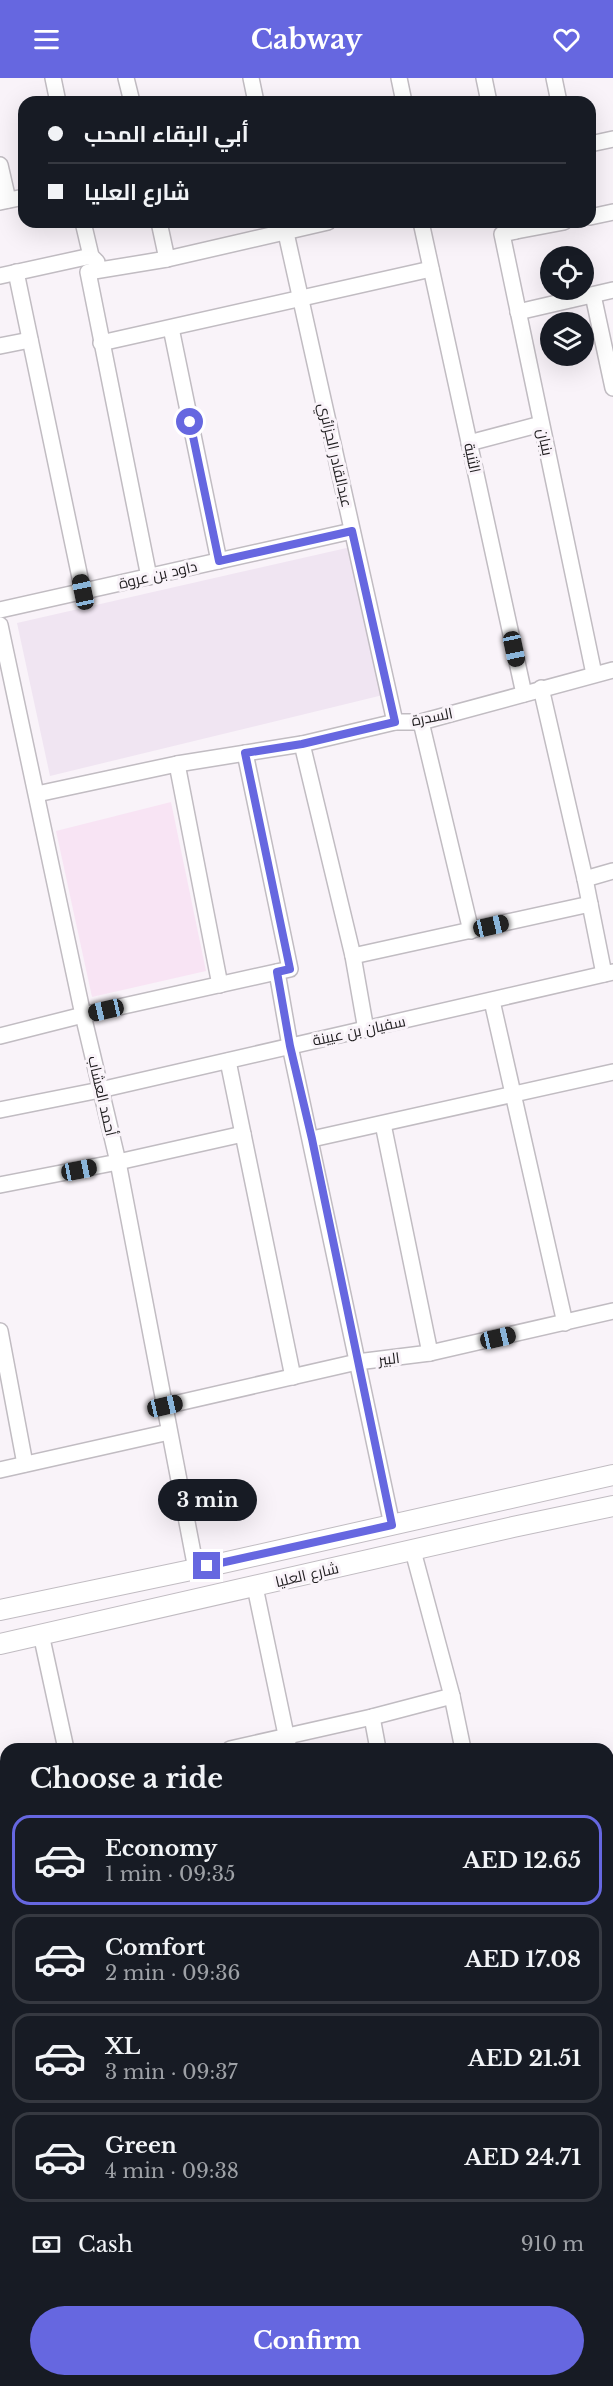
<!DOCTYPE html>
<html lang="en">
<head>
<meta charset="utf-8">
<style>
	body { margin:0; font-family:"Libre Baskerville",Cairo,serif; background:#20242c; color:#f1f3f6; height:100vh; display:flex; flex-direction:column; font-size:22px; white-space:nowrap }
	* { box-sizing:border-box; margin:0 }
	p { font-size:20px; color:#9ea1a6 }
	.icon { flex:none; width:33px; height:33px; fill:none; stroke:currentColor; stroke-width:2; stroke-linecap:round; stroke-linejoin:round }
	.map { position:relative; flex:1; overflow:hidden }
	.sheet { position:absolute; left:0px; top:1665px; width:614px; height:644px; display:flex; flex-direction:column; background:#171b24; border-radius:18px 18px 0 0; box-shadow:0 6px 24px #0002 }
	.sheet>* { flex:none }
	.hud { position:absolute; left:18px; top:18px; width:578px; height:132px; border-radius:18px; box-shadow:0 6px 24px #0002; display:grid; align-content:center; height:132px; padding:0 30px; background:#171b24 }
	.buttons { position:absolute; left:540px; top:168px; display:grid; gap:12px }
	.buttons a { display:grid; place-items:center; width:54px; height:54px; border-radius:50%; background:#171b24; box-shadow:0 6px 24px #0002; font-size:30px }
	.end { position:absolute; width:27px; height:27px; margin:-14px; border:8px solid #6667e0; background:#fff; box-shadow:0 0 0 3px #fff }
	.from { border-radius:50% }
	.bubble { position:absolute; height:42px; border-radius:21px; background:#171b24; box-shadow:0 6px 24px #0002; font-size:20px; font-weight:800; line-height:42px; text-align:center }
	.car { position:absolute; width:18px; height:36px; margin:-18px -9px; border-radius:8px; box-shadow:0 0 4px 2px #0007; background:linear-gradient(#222 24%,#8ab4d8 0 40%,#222 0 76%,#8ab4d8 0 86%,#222 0) }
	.hud b { display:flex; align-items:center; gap:21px; height:57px; font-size:22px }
	.hud b+b { border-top:2px solid #363941 }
	.hud i { width:15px; height:15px; background:#f1f3f6 }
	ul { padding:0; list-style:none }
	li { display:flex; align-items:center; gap:18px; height:90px; margin:0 12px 9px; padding:0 18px; border:3px solid #363941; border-radius:18px }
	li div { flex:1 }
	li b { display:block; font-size:22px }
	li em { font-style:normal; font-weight:800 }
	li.active { border-color:#6667e0 }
	li>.icon { width:54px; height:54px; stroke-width:1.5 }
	h2 { padding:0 30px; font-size:27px; line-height:72px }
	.pay { display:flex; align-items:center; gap:15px; height:66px; padding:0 30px; font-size:22px }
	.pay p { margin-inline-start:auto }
	.action { display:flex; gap:12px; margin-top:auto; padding:12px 30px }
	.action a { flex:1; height:69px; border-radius:36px; background:#6667e0; color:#fff; font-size:24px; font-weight:800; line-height:69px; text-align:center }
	header { display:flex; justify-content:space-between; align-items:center; height:78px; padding:0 30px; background:#6667e0; color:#fff; font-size:27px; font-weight:800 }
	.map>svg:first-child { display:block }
	.built { fill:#f0e5f2 }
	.education { fill:#f8e4f4 }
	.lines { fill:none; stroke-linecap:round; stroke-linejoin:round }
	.minor-casing { stroke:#c1bcc2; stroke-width:18 }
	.major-casing { stroke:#c1bcc2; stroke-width:22 }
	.highway-casing { stroke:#c1bcc2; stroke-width:26 }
	.minor { stroke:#fff; stroke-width:15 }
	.major { stroke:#fff; stroke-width:20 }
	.highway { stroke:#fff; stroke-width:22 }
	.route { stroke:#6667e0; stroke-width:8 }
	.labels { text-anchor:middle; stroke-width:6; stroke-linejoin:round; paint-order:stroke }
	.street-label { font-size:15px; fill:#1f1d1f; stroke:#f9f3f9 }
</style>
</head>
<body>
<header><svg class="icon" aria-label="menu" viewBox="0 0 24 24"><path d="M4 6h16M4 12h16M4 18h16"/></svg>Cabway<svg class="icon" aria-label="heart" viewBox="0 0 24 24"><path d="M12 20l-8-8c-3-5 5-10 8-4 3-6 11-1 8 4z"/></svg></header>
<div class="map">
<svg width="613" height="2308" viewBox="0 0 613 2308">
	<rect width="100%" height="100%" fill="#f9f3f9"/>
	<path class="built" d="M351,469l32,148 -333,81 -33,-153z"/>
	<path class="education" d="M171,724l35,169 -114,26 -36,-166z"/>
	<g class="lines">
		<g class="minor-casing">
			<g id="minor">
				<path d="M53,0l5,24"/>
				<path d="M126,0l6,24"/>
				<path d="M251,0l5,24"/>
				<path d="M399,0l5,24"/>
				<path d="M484,0l5,24"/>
				<path d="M554,0l5,24"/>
				<path d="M590,66l23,-5"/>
				<path d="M0,87l8,35"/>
				<path d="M0,124l24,-5"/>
				<path d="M590,139l23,-5"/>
				<path d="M83,144l8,34 6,6"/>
				<path d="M159,144l8,37"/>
				<path d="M421,144l103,472"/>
				<path d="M514,144l2,9 -14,3 92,440"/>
				<path d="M284,146l111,498"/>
				<path d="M516,153l48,-9"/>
				<path d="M16,194l67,320"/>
				<path d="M0,198l91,-20"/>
				<path d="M593,217l20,93"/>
				<path d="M518,234l95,-22"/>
				<path d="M171,250l48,233"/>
				<path d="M101,265l330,-74"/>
				<path d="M0,268l30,-6"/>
				<path d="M469,365l72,-19"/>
				<path d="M149,499l-61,-305 79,-13 161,-37"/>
				<path d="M0,532l352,-79"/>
				<path d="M0,547l83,390 35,147 78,407"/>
				<path d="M541,610l44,191 19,95"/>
				<path d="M421,644l50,209"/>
				<path d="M302,666l51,212 13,74"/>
				<path d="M177,686l43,221"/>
				<path d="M37,716l140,-30 125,-20 93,-22h26l192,-52"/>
				<path d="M585,801l28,-8"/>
				<path d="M353,878l237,-52"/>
				<path d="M277,894l13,74 102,479"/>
				<path d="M492,923l73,322"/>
				<path d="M0,958l83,-21 207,-46 -45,-216"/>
				<path d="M228,983l65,316"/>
				<path d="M0,1032l100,-20 513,-118"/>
				<path d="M383,1046l47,229"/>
				<path d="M312,1061l301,-67"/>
				<path d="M0,1107l118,-23 125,-28"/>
				<path d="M0,1253l25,133"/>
				<path d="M165,1328l192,-44 73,-9 183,-42"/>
				<path d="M0,1392l169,-38"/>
				<path d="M413,1473l39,145 11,53"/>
				<path d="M255,1509l34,162"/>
				<path d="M41,1556l25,115"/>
				<path d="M372,1639l6,32"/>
				<path d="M230,1671l142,-32 80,-21"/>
				<path d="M0,1723l6,-2"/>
				<path d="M0,1827l6,26"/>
				<path d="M0,1886l6,-1"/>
				<path d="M608,1899l5,-1"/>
				<path d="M0,2008l6,-1"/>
				<path d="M608,2250l5,-1"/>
				<path d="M77,2302l1,6"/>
				<path d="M158,2302l1,6"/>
				<path d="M516,2302l1,6"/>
				<path d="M594,2302l2,6"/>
				<path d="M368,2308l23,-6"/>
			</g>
		</g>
		<g class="major-casing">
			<g id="major">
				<path d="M0,1532l196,-41 417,-94"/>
				<path d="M0,1566l513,-117 100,-21"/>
				<path d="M608,2024l5,-1"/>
				<path d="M608,2118l5,-1"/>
				<path d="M0,2170l6,-1"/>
				<path d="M0,2253l6,-2"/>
			</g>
		</g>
		<g class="highway-casing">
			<g id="highway">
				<path d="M608,2050l5,-1"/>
				<path d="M608,2083l5,-1"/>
				<path d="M0,2195l6,-1"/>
				<path d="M0,2226l6,-1"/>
			</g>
		</g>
		<use href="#minor" class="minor"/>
		<use href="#major" class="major"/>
		<use href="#highway" class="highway"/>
	</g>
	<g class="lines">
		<path class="route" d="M190,344l29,139 133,-30 43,191 -93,22 -57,9 45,216 -13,3 13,74 22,93 80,386 -185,41"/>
	</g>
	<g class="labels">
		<g class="street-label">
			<text transform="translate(545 364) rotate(78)" y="5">بنبان</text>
			<text transform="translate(335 377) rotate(77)" y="5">عبدالقادر الجزائري</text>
			<text transform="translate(472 380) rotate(78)" y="5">الثنية</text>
			<text transform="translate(158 497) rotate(-13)" y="5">داود بن عروة</text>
			<text transform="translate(432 639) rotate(-11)" y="5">السدرة</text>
			<text transform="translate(359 953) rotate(-12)" y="5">سفيان بن عيينة</text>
			<text transform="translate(102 1018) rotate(77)" y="5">أحمد العشاب</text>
			<text transform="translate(389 1281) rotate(-7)" y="5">البير</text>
			<text transform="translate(307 1497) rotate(-13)" y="5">شارع العليا</text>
		</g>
	</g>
</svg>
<div class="buttons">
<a><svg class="icon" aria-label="locate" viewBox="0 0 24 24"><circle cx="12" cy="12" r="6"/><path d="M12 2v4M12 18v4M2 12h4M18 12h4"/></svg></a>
<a><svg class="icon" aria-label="layers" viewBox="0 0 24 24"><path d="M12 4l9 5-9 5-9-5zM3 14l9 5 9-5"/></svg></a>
</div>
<i class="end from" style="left:190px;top:344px"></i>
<i class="end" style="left:207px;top:1488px"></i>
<div class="bubble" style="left:158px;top:1401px;width:99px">3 min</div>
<i class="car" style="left:83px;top:514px;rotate:348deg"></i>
<i class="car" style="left:514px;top:571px;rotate:168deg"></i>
<i class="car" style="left:491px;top:848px;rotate:77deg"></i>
<i class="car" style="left:106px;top:932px;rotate:257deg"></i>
<i class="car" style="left:79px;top:1092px;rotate:79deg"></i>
<i class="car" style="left:498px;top:1260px;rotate:77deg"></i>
<i class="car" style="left:165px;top:1328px;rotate:77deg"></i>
<div class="hud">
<b><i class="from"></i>أبي البقاء المحب</b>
<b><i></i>شارع العليا</b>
</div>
<section class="sheet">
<h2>Choose a ride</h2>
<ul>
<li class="active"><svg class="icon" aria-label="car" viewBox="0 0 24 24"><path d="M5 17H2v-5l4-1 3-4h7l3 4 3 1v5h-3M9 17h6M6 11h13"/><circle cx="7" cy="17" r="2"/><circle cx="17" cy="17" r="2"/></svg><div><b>Economy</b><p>1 min · 09:35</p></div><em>AED 12.65</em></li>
<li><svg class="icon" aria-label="car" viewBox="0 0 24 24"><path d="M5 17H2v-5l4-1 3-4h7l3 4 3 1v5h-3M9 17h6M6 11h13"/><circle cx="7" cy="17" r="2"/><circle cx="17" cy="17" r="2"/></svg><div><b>Comfort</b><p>2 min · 09:36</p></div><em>AED 17.08</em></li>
<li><svg class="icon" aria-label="car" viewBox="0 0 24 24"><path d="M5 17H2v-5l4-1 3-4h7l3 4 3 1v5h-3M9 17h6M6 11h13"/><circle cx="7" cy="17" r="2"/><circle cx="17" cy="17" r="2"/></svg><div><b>XL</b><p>3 min · 09:37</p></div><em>AED 21.51</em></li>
<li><svg class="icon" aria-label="car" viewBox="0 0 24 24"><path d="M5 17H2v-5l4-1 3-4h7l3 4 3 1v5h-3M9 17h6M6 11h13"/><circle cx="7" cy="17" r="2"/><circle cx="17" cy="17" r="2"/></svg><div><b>Green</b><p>4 min · 09:38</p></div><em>AED 24.71</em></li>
</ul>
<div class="pay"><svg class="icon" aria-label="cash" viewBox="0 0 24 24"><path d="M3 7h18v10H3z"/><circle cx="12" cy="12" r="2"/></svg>Cash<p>910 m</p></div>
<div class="action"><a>Confirm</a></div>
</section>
</div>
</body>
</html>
